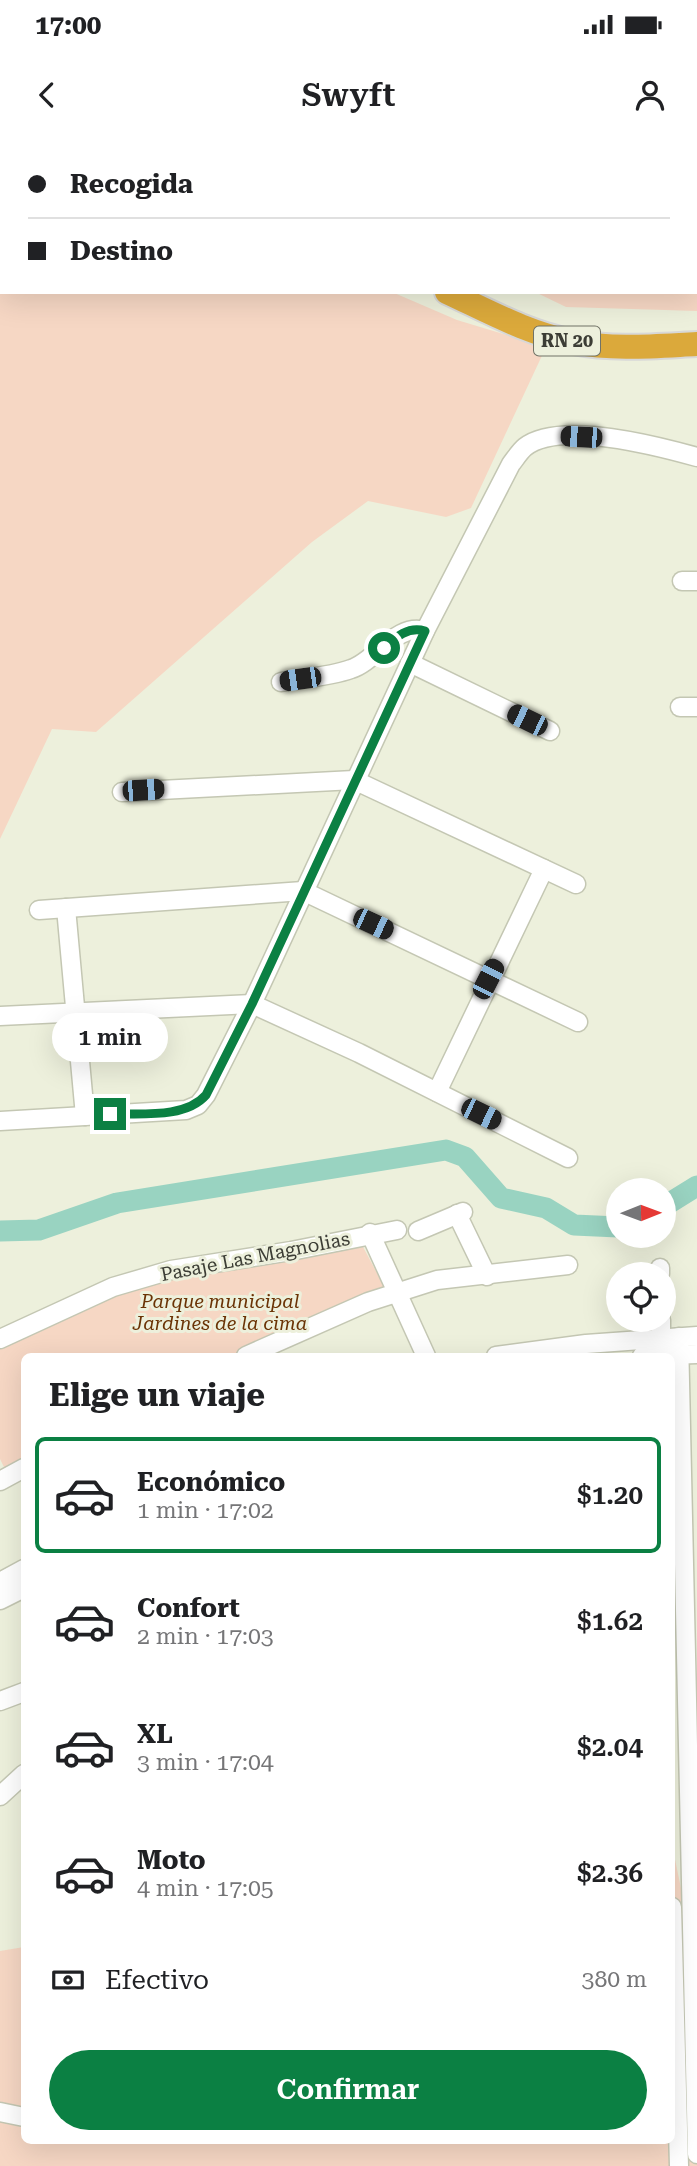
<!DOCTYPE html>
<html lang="es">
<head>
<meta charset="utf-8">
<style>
	body { margin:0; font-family:"Roboto Serif",serif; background:#f2f2f2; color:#202124; height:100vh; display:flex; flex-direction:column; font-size:26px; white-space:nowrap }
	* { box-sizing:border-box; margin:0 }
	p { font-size:23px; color:#757577 }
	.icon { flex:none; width:38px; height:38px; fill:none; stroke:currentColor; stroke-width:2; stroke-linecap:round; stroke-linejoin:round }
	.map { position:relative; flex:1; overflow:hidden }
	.panel { position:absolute; left:21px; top:1213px; width:654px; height:791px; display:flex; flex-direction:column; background:#fff; border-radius:10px; box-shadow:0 7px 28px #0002 }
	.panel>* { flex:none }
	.guide { position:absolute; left:0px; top:0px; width:698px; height:154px; box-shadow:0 7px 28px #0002; display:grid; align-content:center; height:154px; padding:0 28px; background:#fff }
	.needle { width:46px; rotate:89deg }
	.tools { position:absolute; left:606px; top:1038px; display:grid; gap:14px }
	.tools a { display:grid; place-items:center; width:70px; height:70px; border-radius:50%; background:#fff; box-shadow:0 7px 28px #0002; font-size:35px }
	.end { position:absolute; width:32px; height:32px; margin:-16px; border:9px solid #0b8043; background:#fff; box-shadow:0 0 0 4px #fff }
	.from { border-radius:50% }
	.bubble { position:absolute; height:49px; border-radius:24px; background:#fff; box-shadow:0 7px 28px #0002; font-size:23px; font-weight:600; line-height:49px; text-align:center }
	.car { position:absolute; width:21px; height:42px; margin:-21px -10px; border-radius:9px; box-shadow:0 0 5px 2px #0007; background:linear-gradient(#222 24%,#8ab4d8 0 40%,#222 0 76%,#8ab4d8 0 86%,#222 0) }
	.guide b { display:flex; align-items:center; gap:24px; height:66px; font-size:26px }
	.guide b+b { border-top:2px solid #e0e0e0 }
	.guide i { width:18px; height:18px; background:#202124 }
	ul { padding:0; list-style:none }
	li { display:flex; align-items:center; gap:21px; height:116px; margin:0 14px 10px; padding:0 14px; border:4px solid transparent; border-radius:10px }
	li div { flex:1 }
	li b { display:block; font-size:26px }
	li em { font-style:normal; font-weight:600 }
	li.selected { border-color:#0b8043 }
	li>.icon { width:63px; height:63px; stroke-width:1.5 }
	h2 { padding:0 28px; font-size:32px; line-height:84px }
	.pay { display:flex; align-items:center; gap:18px; height:77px; padding:0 28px; font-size:26px }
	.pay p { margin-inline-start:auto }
	.primary-button { display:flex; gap:14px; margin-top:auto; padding:14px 28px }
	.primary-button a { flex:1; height:80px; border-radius:42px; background:#0b8043; color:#fff; font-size:28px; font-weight:600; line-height:80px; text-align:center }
	.status { display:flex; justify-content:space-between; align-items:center; height:49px; padding:0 35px; background:#fff; direction:ltr }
	.status svg { height:19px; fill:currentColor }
	header { display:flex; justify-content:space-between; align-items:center; height:91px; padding:0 28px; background:#fff; font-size:32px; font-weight:600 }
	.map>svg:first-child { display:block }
	.green { fill:#f6d7c4 }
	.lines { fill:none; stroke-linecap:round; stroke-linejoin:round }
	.river { stroke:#99d3c1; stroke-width:21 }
	.minor-casing { stroke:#c4c7b3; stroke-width:21 }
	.highway-casing { stroke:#d8d8d7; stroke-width:28 }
	.minor { stroke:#fff; stroke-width:18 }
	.highway { stroke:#dba93b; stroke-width:24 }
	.route { stroke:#0b8043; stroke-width:9 }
	.labels { text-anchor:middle; stroke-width:6; stroke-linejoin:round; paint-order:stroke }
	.shield { fill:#edf0dc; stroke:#717367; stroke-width:2 }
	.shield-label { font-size:18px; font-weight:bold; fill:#3c3d35 }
	.street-label { font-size:19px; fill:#3c3d35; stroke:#edf0dc }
	.park-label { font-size:19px; font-style:italic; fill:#6a3305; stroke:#edf0dc }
</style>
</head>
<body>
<div class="status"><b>17:00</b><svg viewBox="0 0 49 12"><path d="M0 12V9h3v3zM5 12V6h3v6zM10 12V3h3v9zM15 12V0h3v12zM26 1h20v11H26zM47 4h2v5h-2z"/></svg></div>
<header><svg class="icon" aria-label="back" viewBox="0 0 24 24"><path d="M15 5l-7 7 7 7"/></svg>Swyft<svg class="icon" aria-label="person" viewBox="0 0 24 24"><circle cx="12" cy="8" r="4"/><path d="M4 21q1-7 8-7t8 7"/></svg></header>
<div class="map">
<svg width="697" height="2026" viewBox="0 0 697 2026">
	<rect width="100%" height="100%" fill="#edf0dc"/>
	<g class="green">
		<path d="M0,0l45,2h-43v150h390l65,28 89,27 -75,161 -25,9 -78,-16 -56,41 -216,190 -44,-3 -52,110z"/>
		<path d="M251,0h446v171l-131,-4 -31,-15h161v-150z"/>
		<path d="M362,1105l24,45 -156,66h-206v104l-19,9 -5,-10v-113l111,-51 73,-22z"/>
		<path d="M672,1705l25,120v201h-697v-215l24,-4v193h648z"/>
	</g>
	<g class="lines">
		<g class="river">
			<path d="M663,1067l34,-21"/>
			<path d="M0,1091l39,-1 78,-27 329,-53 19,7 36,41 45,10 28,17 44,2"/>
		</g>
		<g class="minor-casing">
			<g id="minor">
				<path d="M62,0l2,2"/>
				<path d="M682,441h15"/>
				<path d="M410,523l140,68"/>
				<path d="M281,542c23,-4 48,-5 70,-13 25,-8 46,-47 74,-38"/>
				<path d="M680,567h17"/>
				<path d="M122,652l232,-12 222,104"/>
				<path d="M66,768l19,208"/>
				<path d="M39,770l264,-19 275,131"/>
				<path d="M0,876l252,-12 107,49 209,105"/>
				<path d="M437,952l107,-223"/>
				<path d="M0,981l186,-11 12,-5 8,-10 46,-91 173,-373 86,-167c4,-5 9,-13 14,-17 34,-27 133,-1 172,10"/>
				<path d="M457,1074l30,62"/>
				<path d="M418,1091l45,-19"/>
				<path d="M370,1093l56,123"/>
				<path d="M660,1128v6"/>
				<path d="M661,1180v29"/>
				<path d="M679,1197l18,817"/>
				<path d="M0,1199l113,-52 58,-17 120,-19 106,-21"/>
				<path d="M246,1216l122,-54 69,-22 131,-15"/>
				<path d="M496,1216l90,-12 111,-8"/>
				<path d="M642,1216l55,-2"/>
				<path d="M0,1341l24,-13"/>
				<path d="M0,1442l24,-13"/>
				<path d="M0,1460l24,-12"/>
				<path d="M0,1561l24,-9"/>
				<path d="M0,1656l24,-22"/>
				<path d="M672,1767l7,259"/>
				<path d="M0,1972l24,5"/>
			</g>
		</g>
		<g class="highway-casing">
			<g id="highway">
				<path d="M186,0l2,2"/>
				<path d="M219,0l2,2"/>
				<path d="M447,152c41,19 82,42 126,50 41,8 83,4 124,2"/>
			</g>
		</g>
		<use href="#minor" class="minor"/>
		<use href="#highway" class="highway"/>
	</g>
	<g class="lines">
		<path class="route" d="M110,974c30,-1 75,5 96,-19l46,-91 173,-373c-17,-5 -29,6 -41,17"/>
	</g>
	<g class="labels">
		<rect class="shield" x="534" y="186.5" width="66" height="29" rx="5"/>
		<g class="shield-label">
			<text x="567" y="207">RN 20</text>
		</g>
		<g class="street-label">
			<text transform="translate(255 1116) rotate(-11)" y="7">Pasaje Las Magnolias</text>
		</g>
		<g class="park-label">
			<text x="220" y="1168">Parque municipal<tspan x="220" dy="22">Jardines de la cima</tspan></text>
		</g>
	</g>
</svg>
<div class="tools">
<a><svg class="needle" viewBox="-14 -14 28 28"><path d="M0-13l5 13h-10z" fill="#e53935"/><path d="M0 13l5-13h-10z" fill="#757577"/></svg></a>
<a><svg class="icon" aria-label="locate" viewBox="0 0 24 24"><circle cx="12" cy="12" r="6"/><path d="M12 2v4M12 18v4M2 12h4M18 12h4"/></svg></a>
</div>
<i class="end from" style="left:384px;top:508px"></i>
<i class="end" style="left:110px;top:974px"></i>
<div class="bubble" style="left:52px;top:873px;width:116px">1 min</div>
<i class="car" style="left:581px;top:297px;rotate:273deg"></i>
<i class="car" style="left:300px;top:539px;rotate:262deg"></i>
<i class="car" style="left:527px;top:580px;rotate:296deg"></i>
<i class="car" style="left:143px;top:650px;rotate:86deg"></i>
<i class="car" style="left:373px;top:784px;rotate:115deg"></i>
<i class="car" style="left:488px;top:839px;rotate:27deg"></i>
<i class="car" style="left:481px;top:974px;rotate:116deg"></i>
<div class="guide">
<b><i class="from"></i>Recogida</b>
<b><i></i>Destino</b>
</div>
<section class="panel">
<h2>Elige un viaje</h2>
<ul>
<li class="selected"><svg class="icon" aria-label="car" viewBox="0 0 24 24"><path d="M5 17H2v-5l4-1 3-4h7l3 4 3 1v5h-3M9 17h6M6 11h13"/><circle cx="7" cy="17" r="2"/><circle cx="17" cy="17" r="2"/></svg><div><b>Económico</b><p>1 min · 17:02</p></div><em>$1.20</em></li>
<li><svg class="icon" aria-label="car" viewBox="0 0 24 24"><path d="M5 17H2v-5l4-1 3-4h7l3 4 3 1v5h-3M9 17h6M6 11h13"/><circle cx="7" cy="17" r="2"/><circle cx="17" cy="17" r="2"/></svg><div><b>Confort</b><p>2 min · 17:03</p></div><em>$1.62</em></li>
<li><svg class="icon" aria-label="car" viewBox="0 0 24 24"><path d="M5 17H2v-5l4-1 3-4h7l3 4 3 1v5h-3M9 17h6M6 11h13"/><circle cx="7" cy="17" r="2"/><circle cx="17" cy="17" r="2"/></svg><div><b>XL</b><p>3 min · 17:04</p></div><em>$2.04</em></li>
<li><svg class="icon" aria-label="car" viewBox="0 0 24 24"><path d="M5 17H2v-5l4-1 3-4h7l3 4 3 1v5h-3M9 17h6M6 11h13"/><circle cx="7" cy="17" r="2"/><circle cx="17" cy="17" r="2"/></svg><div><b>Moto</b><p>4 min · 17:05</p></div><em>$2.36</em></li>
</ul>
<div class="pay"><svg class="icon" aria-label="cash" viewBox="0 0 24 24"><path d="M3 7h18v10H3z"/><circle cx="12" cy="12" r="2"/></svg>Efectivo<p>380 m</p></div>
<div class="primary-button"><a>Confirmar</a></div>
</section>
</div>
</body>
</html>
